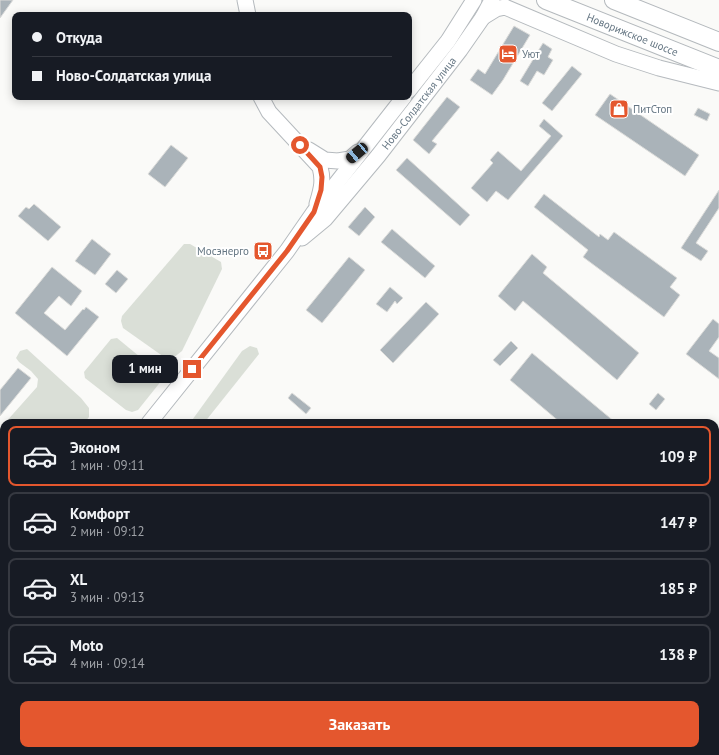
<!DOCTYPE html>
<html lang="ru">
<head>
<meta charset="utf-8">
<style>
	body { margin:0; font-family:"PT Sans",sans-serif; background:#20242c; color:#f1f3f6; height:100vh; display:flex; flex-direction:column; font-size:15px; white-space:nowrap }
	* { box-sizing:border-box; margin:0 }
	p { font-size:13px; color:#9ea1a6 }
	.icon { flex:none; width:22px; height:22px; fill:none; stroke:currentColor; stroke-width:2; stroke-linecap:round; stroke-linejoin:round }
	.map { position:relative; flex:1; overflow:hidden }
	.panel { position:absolute; left:0px; top:419px; width:719px; height:336px; display:flex; flex-direction:column; background:#171b24; border-radius:12px 12px 0 0; box-shadow:0 2px 10px #0003 }
	.panel>* { flex:none }
	.top-card { position:absolute; left:12px; top:12px; width:400px; height:88px; border-radius:8px; box-shadow:0 2px 10px #0003; display:grid; align-content:center; height:88px; padding:0 20px; background:#171b24 }
	.end { position:absolute; width:18px; height:18px; margin:-9px; border:5px solid #e4572e; background:#fff; box-shadow:0 0 0 2px #fff }
	.from { border-radius:50% }
	.bubble { position:absolute; height:28px; border-radius:8px; background:#171b24; box-shadow:0 2px 10px #0003; font-size:13px; font-weight:700; line-height:28px; text-align:center }
	.car { position:absolute; width:12px; height:24px; margin:-12px -6px; border-radius:5px; box-shadow:0 0 3px 1px #0007; background:linear-gradient(#222 24%,#8ab4d8 0 40%,#222 0 76%,#8ab4d8 0 86%,#222 0) }
	.top-card b { display:flex; align-items:center; gap:14px; height:38px; font-size:15px }
	.top-card b+b { border-top:1px solid #363941 }
	.top-card i { width:10px; height:10px; background:#f1f3f6 }
	ul { padding:7px 0 0; list-style:none }
	li { display:flex; align-items:center; gap:12px; height:60px; margin:0 8px 6px; padding:0 12px; border:2px solid #363941; border-radius:8px }
	li div { flex:1 }
	li b { display:block; font-size:15px }
	li em { font-style:normal; font-weight:700 }
	li.selected { border-color:#e4572e }
	li>.icon { width:36px; height:36px; stroke-width:1.5 }
	.cta { display:flex; gap:8px; margin-top:auto; padding:8px 20px }
	.cta a { flex:1; height:46px; border-radius:8px; background:#e4572e; color:#fff; font-size:16px; font-weight:700; line-height:46px; text-align:center }
	.map>svg:first-child { display:block }
	.green { fill:#dadfd7 }
	.building { fill:#aab3b9; stroke:#dcdcda }
	.lines { fill:none; stroke-linecap:round; stroke-linejoin:round }
	.major-casing { stroke:#b5babe; stroke-width:17 }
	.highway-casing { stroke:#b4b9bd; stroke-width:20 }
	.minor { stroke:#c3c8cc; stroke-width:12 }
	.major { stroke:#fff; stroke-width:15 }
	.highway { stroke:#fff; stroke-width:18 }
	.route { stroke:#e4572e; stroke-width:5 }
	.labels { text-anchor:middle; stroke-width:4; stroke-linejoin:round; paint-order:stroke }
	.street-label { font-size:11px; fill:#657683; stroke:#fff }
	.poi-label { font-size:11px; fill:#657683; stroke:#fff; text-anchor:start }
</style>
</head>
<body>
<div class="map">
<svg width="719" height="755" viewBox="0 0 719 755">
	<rect width="100%" height="100%" fill="#fafaf8"/>
	<g class="green">
		<path d="M184,244h6l31,18 1,7 -40,82 -9,7 -9,-1 -41,-29 -2,-7 1,-5z"/>
		<path d="M117,338l45,37v5l-24,30 -6,2 -6,-2 -41,-32 -1,-6 27,-33z"/>
		<path d="M250,346l7,2 2,6 -55,69h-14l52,-72z"/>
		<path d="M27,349l54,49 8,10v9l-5,6h-79l32,-36 1,-8 -7,-8 -12,-9 -3,-4 4,-7z"/>
		<path d="M4,424v125h-4v-121z"/>
	</g>
	<g class="building">
		<path d="M0,0h13l-13,18z"/>
		<path d="M514,26l16,9 -27,45 -11,15 -22,-15 8,-11 7,5z"/>
		<path d="M543,43l9,6 -4,8 5,3 -9,15 -7,-4 -9,15 -8,-5z"/>
		<path d="M572,66l10,8 -30,37 -10,-8z"/>
		<path d="M610,94l89,61 -14,21 -90,-61z"/>
		<path d="M447,97l13,10 -28,34 5,3 -8,10 -16,-14z"/>
		<path d="M698,108l12,6 -3,7 -13,-6z"/>
		<path d="M544,119l19,17 -55,64 -12,-9 -9,11 -16,-14 22,-25 -3,-3 8,-9 23,20 30,-35 -12,-10z"/>
		<path d="M171,145l17,13 -23,29 -17,-13z"/>
		<path d="M407,158l63,57 -10,11 -64,-56z"/>
		<path d="M719,190v18l-23,35 12,8 -7,10 -20,-13z"/>
		<path d="M544,194l55,43 1,-3 8,6 6,-8 63,46 -7,9 10,8 -16,22 -81,-60 5,-7 -54,-43z"/>
		<path d="M34,204l27,23 -13,14 -30,-25 8,-9 3,2z"/>
		<path d="M365,207l10,10 -16,19 -11,-9z"/>
		<path d="M392,229l43,37 -10,12 -44,-36z"/>
		<path d="M92,239l19,15 -16,21 -20,-14z"/>
		<path d="M532,254l15,13 -4,6 96,80 -22,27 -94,-79 -8,10 -17,-15z"/>
		<path d="M349,257l16,13 -43,53 -16,-13z"/>
		<path d="M52,267l30,24 -11,15 -12,-10 -15,17 21,17 18,-21 1,1 2,-3 13,10 -32,39 -52,-43z"/>
		<path d="M117,270l11,9 -12,14 -11,-9z"/>
		<path d="M390,287l13,11 -6,6 -2,-3 -8,11 -11,-8z"/>
		<path d="M426,302l13,12 -46,49 -13,-13z"/>
		<path d="M713,319l6,5v13l-10,14 10,7v21l-33,-25z"/>
		<path d="M511,341l7,7 -18,18 -7,-6z"/>
		<path d="M532,353l84,70h-55l-51,-43z"/>
		<path d="M18,368l13,10 -31,38v-26z"/>
		<path d="M292,393l19,15 -5,6 -18,-16z"/>
		<path d="M658,393l7,6 -9,11 -7,-6z"/>
	</g>
	<g class="lines">
		<g class="major-casing">
			<g id="major">
				<path d="M245,0l3,15"/>
				<path d="M483,17l13,-8 9,-2 111,47 43,14 60,15"/>
				<path d="M409,90l39,-49 26,-41"/>
				<path d="M261,97l8,15 51,55c4,15 1,23 -3,37"/>
				<path d="M309,150l16,10 13,1 12,-2 8,-7"/>
				<path id="s1" d="M302,238l23,-19 53,-63 82,-106 23,-33 9,-17"/>
				<path d="M149,423l138,-172 27,-39 90,-115"/>
				<path d="M0,617l4,-6"/>
			</g>
		</g>
		<g class="highway-casing">
			<g id="highway">
				<path id="s2" d="M546,0l173,69"/>
				<path d="M614,0l105,42"/>
			</g>
		</g>
		<g class="minor">
			<path d="M0,684l4,3"/>
			<path d="M125,751l11,4"/>
		</g>
		<use href="#major" class="major"/>
		<use href="#highway" class="highway"/>
	</g>
	<g class="lines">
		<path class="route" d="M192,369l95,-118 27,-39 7,-22 1,-13 -2,-10 -20,-22"/>
	</g>
	<defs>
		<g id="hotel-square" transform="scale(1)"><rect x="-9" y="-9" width="18" height="18" rx="4" fill="#e4572e" stroke="#fff"/><path d="M-6-4.5h1.5V1H6V5H4.5V3h-9V5H-6ZM-4 0a1.8 1.8 0 1 1 3.6 0ZM.5 0V-2.5h3Q6-2.5 6 0Z" fill="#fff"/></g>
		<g id="shop-square" transform="scale(1)"><rect x="-9" y="-9" width="18" height="18" rx="4" fill="#e4572e" stroke="#fff"/><path d="M-5-2.5h2.3a2.7 3.5 0 0 1 5.4 0H5L5.5 6h-11ZM-1.5-2.5h3a1.5 2.3 0 0 0-3 0Z" fill="#fff"/></g>
		<g id="bus-square" transform="scale(1)"><rect x="-9" y="-9" width="18" height="18" rx="4" fill="#e4572e" stroke="#fff"/><path d="M-5-6H5V4H4V6H2V4H-2V6H-4V4H-5ZM-3.5-4V0h7V-4ZM-3.5 1.2v1.5H-2V1.2ZM2 1.2v1.5H3.5V1.2Z" fill="#fff"/></g>
	</defs>
	<g fill-rule="evenodd">
		<use href="#hotel-square" x="508" y="54"/>
		<use href="#shop-square" x="619" y="109"/>
		<use href="#bus-square" x="263" y="251"/>
	</g>
	<g class="labels">
		<g class="street-label">
			<text dy="4" stroke="none"><textPath href="#s2" startOffset="93">Новорижское шоссе</textPath></text>
			<text dy="4" stroke="none"><textPath href="#s1" startOffset="179">Ново-Солдатская улица</textPath></text>
		</g>
		<g class="poi-label">
			<text x="522" y="58">Уют</text>
			<text x="633" y="113">ПитСтоп</text>
			<text x="249" y="255" text-anchor="end">Мосэнерго</text>
		</g>
	</g>
</svg>
<i class="end from" style="left:300px;top:145px"></i>
<i class="end" style="left:192px;top:369px"></i>
<div class="bubble" style="left:112px;top:355px;width:66px">1 мин</div>
<i class="car" style="left:357px;top:153px;rotate:230deg"></i>
<div class="top-card">
<b><i class="from"></i>Откуда</b>
<b><i></i>Ново-Солдатская улица</b>
</div>
<section class="panel">
<ul>
<li class="selected"><svg class="icon" aria-label="car" viewBox="0 0 24 24"><path d="M5 17H2v-5l4-1 3-4h7l3 4 3 1v5h-3M9 17h6M6 11h13"/><circle cx="7" cy="17" r="2"/><circle cx="17" cy="17" r="2"/></svg><div><b>Эконом</b><p>1 мин · 09:11</p></div><em>109 ₽</em></li>
<li><svg class="icon" aria-label="car" viewBox="0 0 24 24"><path d="M5 17H2v-5l4-1 3-4h7l3 4 3 1v5h-3M9 17h6M6 11h13"/><circle cx="7" cy="17" r="2"/><circle cx="17" cy="17" r="2"/></svg><div><b>Комфорт</b><p>2 мин · 09:12</p></div><em>147 ₽</em></li>
<li><svg class="icon" aria-label="car" viewBox="0 0 24 24"><path d="M5 17H2v-5l4-1 3-4h7l3 4 3 1v5h-3M9 17h6M6 11h13"/><circle cx="7" cy="17" r="2"/><circle cx="17" cy="17" r="2"/></svg><div><b>XL</b><p>3 мин · 09:13</p></div><em>185 ₽</em></li>
<li><svg class="icon" aria-label="car" viewBox="0 0 24 24"><path d="M5 17H2v-5l4-1 3-4h7l3 4 3 1v5h-3M9 17h6M6 11h13"/><circle cx="7" cy="17" r="2"/><circle cx="17" cy="17" r="2"/></svg><div><b>Moto</b><p>4 мин · 09:14</p></div><em>138 ₽</em></li>
</ul>
<div class="cta"><a>Заказать</a></div>
</section>
</div>
</body>
</html>
